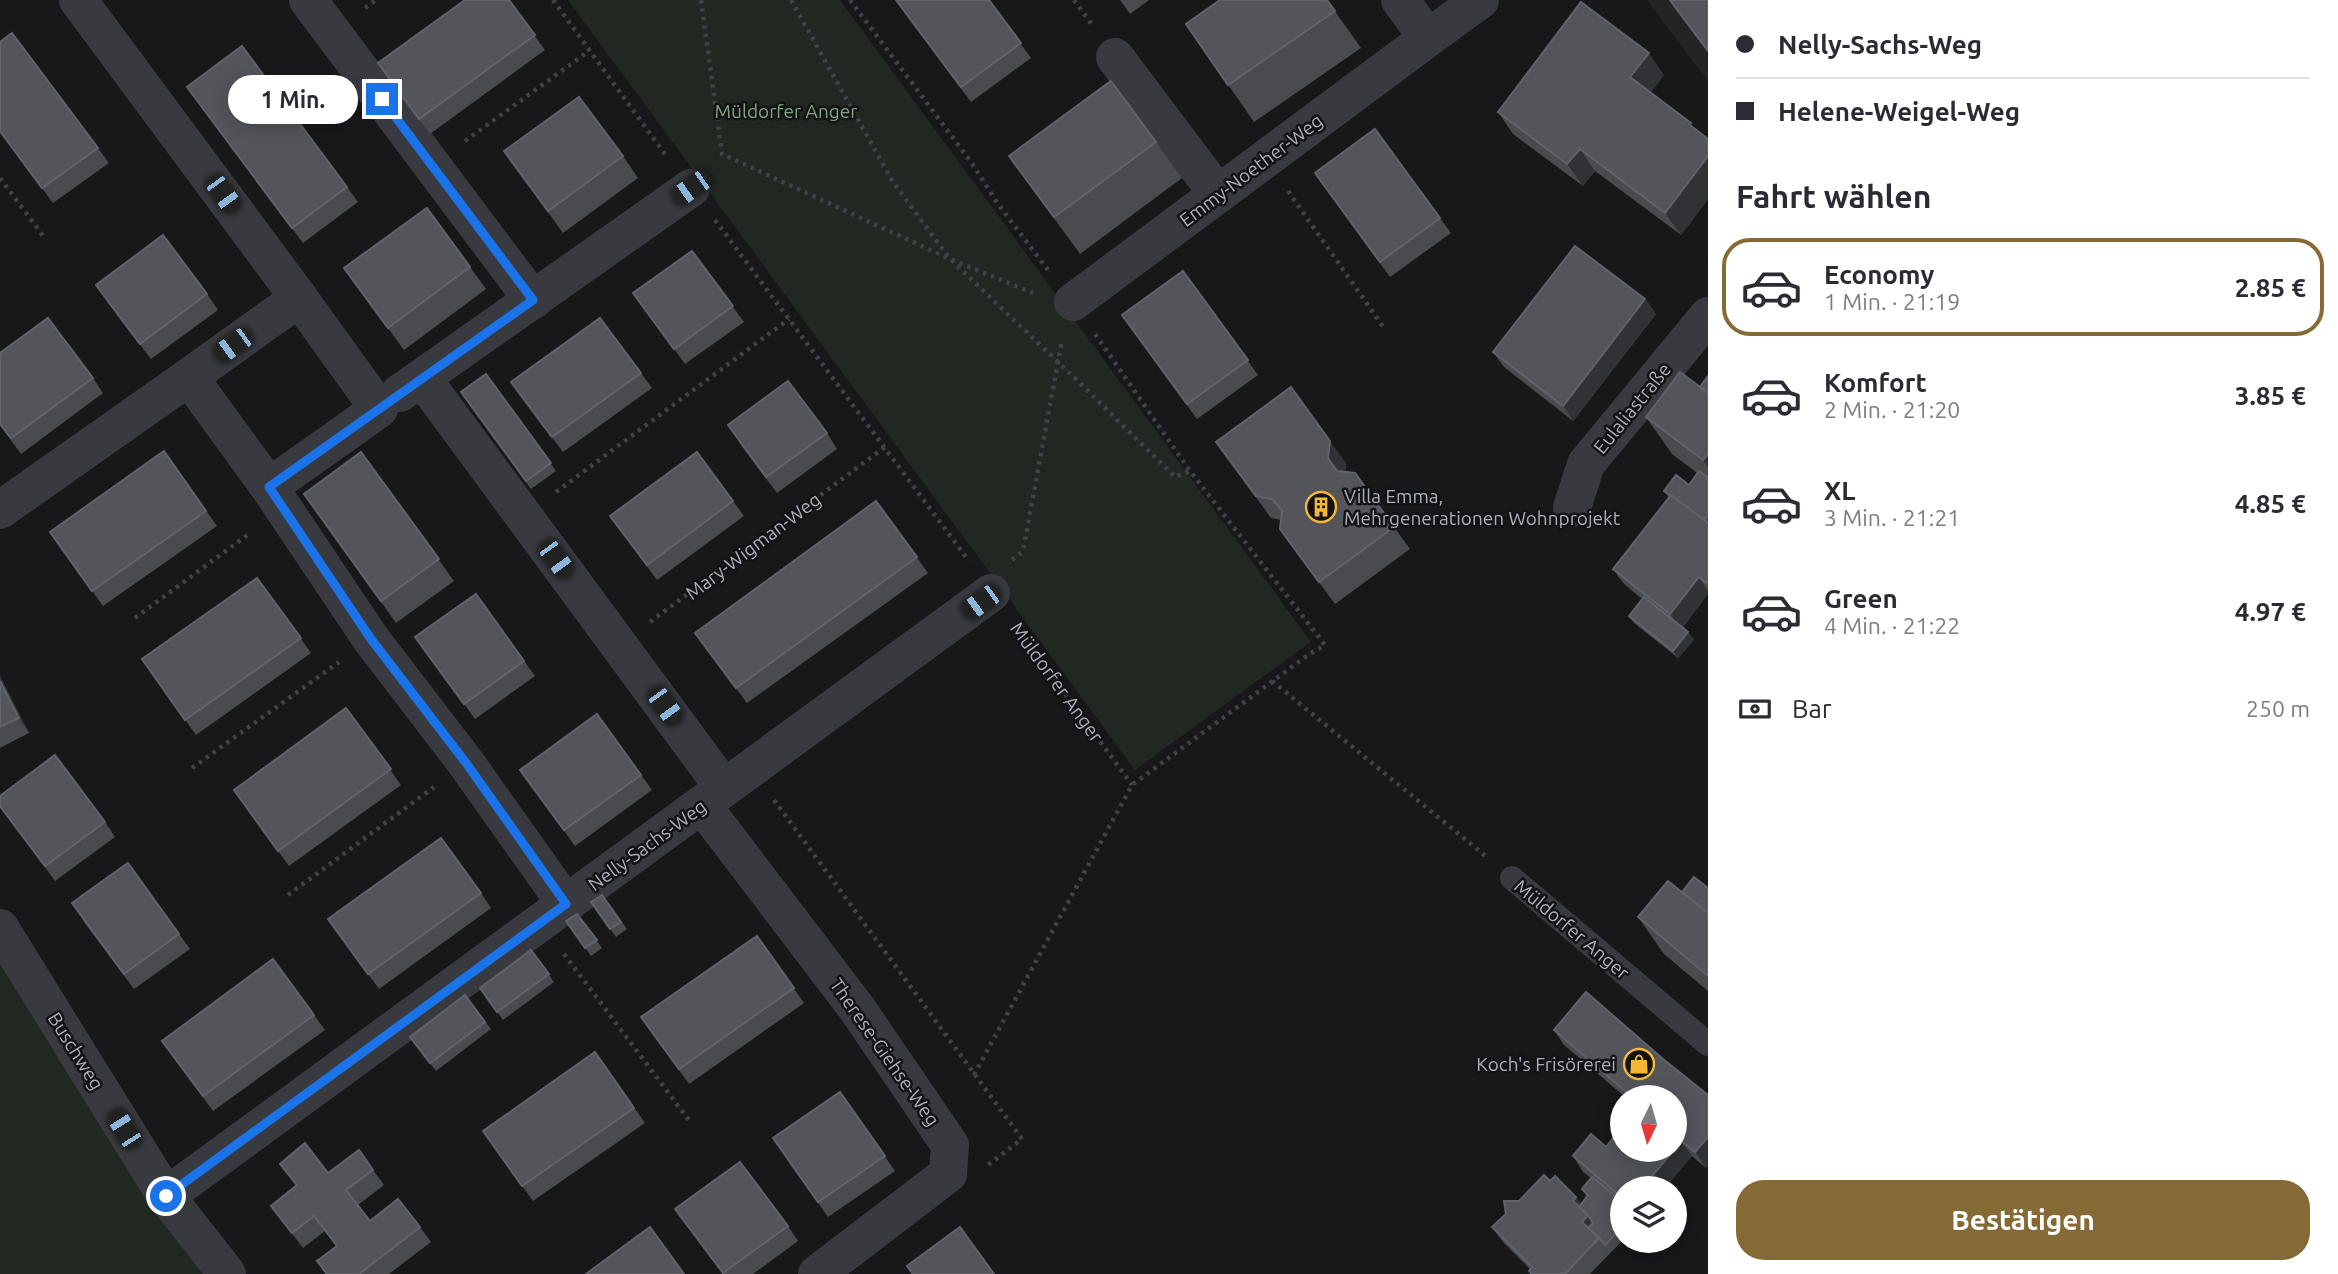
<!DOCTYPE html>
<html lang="de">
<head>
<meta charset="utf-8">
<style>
	body { margin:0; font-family:Ubuntu,sans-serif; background:#f7f7f7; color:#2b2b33; height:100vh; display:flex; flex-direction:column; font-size:26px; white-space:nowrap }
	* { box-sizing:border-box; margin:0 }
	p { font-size:23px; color:#7c7c81 }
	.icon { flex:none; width:38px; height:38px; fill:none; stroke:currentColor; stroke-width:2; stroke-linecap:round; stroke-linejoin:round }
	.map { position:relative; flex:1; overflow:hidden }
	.sheet { display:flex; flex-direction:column; background:#fff; width:630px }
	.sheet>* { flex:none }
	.guide { display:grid; align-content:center; height:154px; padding:0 28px; background:#fff }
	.needle { width:46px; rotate:185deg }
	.fabs { position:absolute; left:1610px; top:1085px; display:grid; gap:14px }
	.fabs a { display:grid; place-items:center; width:77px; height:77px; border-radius:50%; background:#fff; box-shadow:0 4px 18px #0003; font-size:35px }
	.end { position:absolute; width:32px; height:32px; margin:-16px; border:9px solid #1a73e8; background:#fff; box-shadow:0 0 0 4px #fff }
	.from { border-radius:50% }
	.bubble { position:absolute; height:49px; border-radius:24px; background:#fff; box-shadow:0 4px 18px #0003; font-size:23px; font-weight:700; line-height:49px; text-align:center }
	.car { position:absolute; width:21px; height:42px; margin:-21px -10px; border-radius:9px; box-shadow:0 0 5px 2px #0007; background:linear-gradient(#222 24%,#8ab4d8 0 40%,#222 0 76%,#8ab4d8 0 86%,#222 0) }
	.guide b { display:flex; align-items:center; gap:24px; height:66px; font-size:26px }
	.guide b+b { border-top:2px solid #e1e1e2 }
	.guide i { width:18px; height:18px; background:#2b2b33 }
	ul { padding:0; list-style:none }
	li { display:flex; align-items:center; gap:21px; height:98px; margin:0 14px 10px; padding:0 14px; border:4px solid transparent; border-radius:28px }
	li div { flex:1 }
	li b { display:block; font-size:26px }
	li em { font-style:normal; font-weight:700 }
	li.on { border-color:#856a35 }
	li>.icon { width:63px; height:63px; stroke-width:1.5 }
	h2 { padding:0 28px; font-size:32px; line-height:84px }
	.pay { display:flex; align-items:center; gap:18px; height:77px; padding:0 28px; font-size:26px }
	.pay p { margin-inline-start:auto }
	.cta { display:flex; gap:14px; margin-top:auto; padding:14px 28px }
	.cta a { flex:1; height:80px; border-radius:28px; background:#856a35; color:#fff; font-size:28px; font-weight:700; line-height:80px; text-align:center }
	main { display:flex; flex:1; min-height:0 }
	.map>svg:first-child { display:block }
	.built { fill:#242427 }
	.green { fill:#202821 }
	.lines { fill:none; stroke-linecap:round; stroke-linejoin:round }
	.path { stroke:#3f4146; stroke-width:4.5; stroke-dasharray:3.5 5; stroke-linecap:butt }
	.service { stroke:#393a3f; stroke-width:24 }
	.minor { stroke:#393a3f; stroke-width:38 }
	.wall { fill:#494b4f }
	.shaded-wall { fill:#313235 }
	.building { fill:#54555b; stroke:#61636a; stroke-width:2 }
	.route { stroke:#1a73e8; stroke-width:9 }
	.labels { text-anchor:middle; stroke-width:5; stroke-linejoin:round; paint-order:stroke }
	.park-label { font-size:19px; fill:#81a584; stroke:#131315 }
	.street-label { font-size:19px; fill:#aaafba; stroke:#131315 }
	.poi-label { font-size:19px; fill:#aaafba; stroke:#131315; text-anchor:start }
</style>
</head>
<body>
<main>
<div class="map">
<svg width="1708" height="1274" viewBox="0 0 1708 1274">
	<rect width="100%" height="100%" fill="#18181a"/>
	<path class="built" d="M1647,0h61v81z"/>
	<g class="green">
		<path d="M568,0h272l471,642 -176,128z"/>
		<path d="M0,928l227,346h-227z"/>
	</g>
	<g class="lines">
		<g class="path">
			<path d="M553,0l114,157"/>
			<path d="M701,0l21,154 228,105 83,34"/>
			<path d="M791,0l102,182 57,77 130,124 95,94 15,-6"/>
			<path d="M850,0l121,162 27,42 50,66"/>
			<path d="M1074,0l18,25"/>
			<path d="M365,8l11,-8"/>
			<path d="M465,141l124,-90"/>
			<path d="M0,178l44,59"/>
			<path d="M1288,191l96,137"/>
			<path d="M715,220l254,341"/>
			<path d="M556,492l233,-173"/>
			<path d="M1012,560l11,-9 39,-211"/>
			<path d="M135,618l115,-85"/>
			<path d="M650,622l235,-175"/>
			<path d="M1015,625l117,160"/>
			<path d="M1272,681l216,177"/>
			<path d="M192,768l147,-106"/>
			<path d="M774,800l248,339 -34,26"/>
			<path d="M288,895l146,-108"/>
			<path d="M564,954l127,169"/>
			<path d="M974,1075l158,-290 176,-130 17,-10 -135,-174 -95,-137"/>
		</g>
		<path class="service" d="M1512,878l196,166"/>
		<g class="minor">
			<path d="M78,0l221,298"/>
			<path d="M308,0l225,300"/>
			<path d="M1400,0l28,38 52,-38"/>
			<path d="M1115,57l103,137"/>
			<path d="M1073,302l355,-264"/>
			<path d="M422,378l302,410"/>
			<path d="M400,393l291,-205"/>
			<path d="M269,487l110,-78 -80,-111 -110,79 80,110 102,152 95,124 100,141"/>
			<path d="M1572,508l14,-44 122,-148"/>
			<path d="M0,510l189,-133"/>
			<path d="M702,805l156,205 92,135 -2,29 -131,100"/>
			<path d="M0,928l166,268 61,78"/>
			<path d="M166,1196l825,-603"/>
		</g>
	</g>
	<g class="wall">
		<path d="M509,0l36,50 -115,84 -52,-71z"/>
		<path d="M896,0h93l42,58 -60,44z"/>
		<path d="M1120,0h29l-19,14z"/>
		<path d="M1327,0l34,48 -107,74 -68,-98z"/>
		<path d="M1669,0h39v52z"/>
		<path d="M1664,75l-14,18 58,46v60l-27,36 -86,-64 -12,15 -70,-52 -15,-22z"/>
		<path d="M198,102l149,85 11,15 -55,41z"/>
		<path d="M1375,129l76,104 -61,44 -75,-104z"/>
		<path d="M0,132l98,16 11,15 -56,40z"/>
		<path d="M1156,142l26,36 -102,76 -71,-98z"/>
		<path d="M504,151l119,5 15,22 -75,55z"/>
		<path d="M692,251l52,71 -59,42 -52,-71z"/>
		<path d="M470,267l16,22 -82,61 -60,-82z"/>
		<path d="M1183,271l75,104 -61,44 -75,-104z"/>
		<path d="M207,294l11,16 -67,49 -45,-59z"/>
		<path d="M1645,299l11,15 -83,107 -69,-54 -11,-15z"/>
		<path d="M641,373l11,15 -89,64 -41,-55z"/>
		<path d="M486,374l70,97 -25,18 -70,-97z"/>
		<path d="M1708,376v218l-25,33 11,13 -16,18 -44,-35 -5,-7 13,-17 -18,-15 -11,-15 56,-71 -5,-7 25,-6 8,-12 -25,-19 -26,-37 54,-30z"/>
		<path d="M93,378l10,15 -82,61 -21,-29z"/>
		<path d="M827,433l10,16 -60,44 -39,-52z"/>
		<path d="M1216,442l130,21 -1,9 10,1 55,76 -75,55 -55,-75 1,-9 -10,-2z"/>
		<path d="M164,451l53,75 -114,80 -53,-74z"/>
		<path d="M361,452l93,129 -58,42 -92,-129z"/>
		<path d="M733,501l11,15 -87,64 -47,-64z"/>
		<path d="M876,501l52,72 -181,130 -52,-70z"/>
		<path d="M257,578l54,75 -115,82 -54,-76z"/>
		<path d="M476,594l59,82 -60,43 -60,-82z"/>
		<path d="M0,676l29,57 -29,15z"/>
		<path d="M346,708l55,77 -112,81 -55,-76z"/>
		<path d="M597,714l55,76 -77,56 -55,-76z"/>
		<path d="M0,806l105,16 10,15 -60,44z"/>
		<path d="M128,863l62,86 -56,40 -52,-70z"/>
		<path d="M1708,888v103l-44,-37 -26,-37 44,-25z"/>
		<path d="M481,893l10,15 -112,81 -51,-70z"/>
		<path d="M602,895l25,34 -11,8 -25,-35z"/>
		<path d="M577,914l25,34 -11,8 -25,-35z"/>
		<path d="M757,936l47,67 -115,81 -48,-67z"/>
		<path d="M531,950l23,32 -51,38 -23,-32z"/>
		<path d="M273,959l52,71 -112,81 -51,-70z"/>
		<path d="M465,995l26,34 -55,42 -26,-34z"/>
		<path d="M1554,1030l109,29 45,36v70l-2,3 -14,-12 -27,32h-43v53l-32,33h-59l-2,-3 1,-2 -27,-27 -11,-15 27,-26 31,-20 31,23 6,-7 -5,-8 9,-11 -8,-6 -10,-16 33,-9 69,-50h-50l-61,-52z"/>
		<path d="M595,1052l50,71 -112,78 -50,-70z"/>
		<path d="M840,1092l55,79 -67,46 -55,-79z"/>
		<path d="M280,1164l48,9 45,-3 11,15 -26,20 12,16 50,6 11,15 -42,32h-63l-9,-13 20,-15 -12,-15 -22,17 -32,-42 26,-20z"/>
		<path d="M686,1224l102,2 10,15 -45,33h-30z"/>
	</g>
	<g class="shaded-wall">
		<path d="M1649,53l15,22 -19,24 -15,-22z"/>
		<path d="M1580,149l15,22 -12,15 -16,-22z"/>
		<path d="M1708,156v43l-27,36 -16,-22z"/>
		<path d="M1645,299l11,15 -83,107 -10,-15z"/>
		<path d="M1330,441l16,22 -2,17 -16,-22z"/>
		<path d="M1708,454v13l-5,-7z"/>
		<path d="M1699,577l9,14v3l-27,35 -11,-15z"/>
		<path d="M1688,632l6,8 -16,18 -5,-7z"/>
		<path d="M0,676l1,2 28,55 -10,-15 -19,-37z"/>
		<path d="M1708,1137v28l-2,3 -11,-16z"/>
		<path d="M1681,1141l11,15 -27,32h-16l-3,-5 28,-33h1z"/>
		<path d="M1640,1178l7,10h-16z"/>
		<path d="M1576,1197l11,15 -9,-4 -5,-7z"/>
		<path d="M1622,1212v15l-1,2 -6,-8z"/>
		<path d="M1588,1215l10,16 -4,5 -12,-14z"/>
	</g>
	<g class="building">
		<path d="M465,0h44l26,35 -116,84 -41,-56z"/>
		<path d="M896,0h93l32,43 -60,44z"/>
		<path d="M1220,0h107l8,11 -107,74 -42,-61z"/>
		<path d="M1670,0h38v51z"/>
		<path d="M1581,2l68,51 -19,24 61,46 -1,2 18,14v17l-43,57 -85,-64 -13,15 -69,-52z"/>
		<path d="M12,33l86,115 -56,40 -42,-57v-89z"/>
		<path d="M242,46l105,141 -55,41 -105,-141z"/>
		<path d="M1111,81l45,61 -102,75 -45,-61z"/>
		<path d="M579,97l44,59 -75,55 -44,-60z"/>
		<path d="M1375,129l65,89 -60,44 -65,-89z"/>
		<path d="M427,208l43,59 -82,61 -44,-60z"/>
		<path d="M163,235l44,59 -67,50 -44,-59z"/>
		<path d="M1575,246l70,53 -82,107 -70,-54z"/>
		<path d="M692,251l41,55 -59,43 -41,-56z"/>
		<path d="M1183,271l65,89 -61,44 -65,-89z"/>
		<path d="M48,318l45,60 -82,60 -11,-14v-71z"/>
		<path d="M600,318l41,55 -89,64 -41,-55z"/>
		<path d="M1680,372l28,21v61l-5,6 -57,-43z"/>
		<path d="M486,374l65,89 -25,18 -65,-89z"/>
		<path d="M1708,376v17l-8,-6z"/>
		<path d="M788,381l39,52 -61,44 -38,-52z"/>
		<path d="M1291,387l39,54 -2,17 9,13 18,2 39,54 -75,55 -39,-53 2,-18 -10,-12 -16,-3 -40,-54z"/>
		<path d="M164,451l42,60 -114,80 -42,-59z"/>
		<path d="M361,452l78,107 -58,42 -77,-107z"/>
		<path d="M697,452l36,49 -86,64 -37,-49z"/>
		<path d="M1699,471l9,7v37l-4,5 -40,-29 12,-16 13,10z"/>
		<path d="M1671,495l37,28v57l-2,3 -7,-6 -29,37 -57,-45z"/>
		<path d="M876,501l41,56 -181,131 -41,-55z"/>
		<path d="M257,578l44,60 -116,82 -43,-61z"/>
		<path d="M476,594l48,67 -60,43 -49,-67z"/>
		<path d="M1644,597l44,35 -15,19 -44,-35z"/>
		<path d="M0,681l19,37 -19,9z"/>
		<path d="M346,708l45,61 -113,82 -44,-61z"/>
		<path d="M597,714l44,61 -77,55 -44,-60z"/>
		<path d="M55,755l50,67 -60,44 -45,-60v-10z"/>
		<path d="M441,838l40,55 -113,81 -40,-55z"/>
		<path d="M128,863l51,71 -55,40 -52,-71z"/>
		<path d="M1694,877l14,11v25l-26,-21z"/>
		<path d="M1668,881l40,32v63l-70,-59z"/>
		<path d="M602,895l19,27 -11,7 -19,-27z"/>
		<path d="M577,914l20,26 -12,8 -19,-27z"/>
		<path d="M757,936l37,52 -115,81 -38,-52z"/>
		<path d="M531,950l18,24 -52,38 -17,-24z"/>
		<path d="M273,959l41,56 -111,81 -41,-55z"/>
		<path d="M1586,992l77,67 45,36v42l-13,15 -14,-11 -6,7v-51h-43l-78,-67z"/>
		<path d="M465,995l20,27 -55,41 -20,-26z"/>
		<path d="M595,1052l39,56 -112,78 -39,-55z"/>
		<path d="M840,1092l45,64 -67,46 -45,-64z"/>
		<path d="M1622,1127v23h52l-28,33 -6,-5 -9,10h-9v10l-49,-42 18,-22 15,13z"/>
		<path d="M305,1143l23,30 31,-23 14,20 -27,20 24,31 28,-22 22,28 -61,47h-32l-10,-13 20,-15 -23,-30 -22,17 -21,-27 26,-21 -17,-21z"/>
		<path d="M740,1162l48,64 -65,47 -48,-64z"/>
		<path d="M1544,1175l6,6 5,-5 21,21 -3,4 15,14 -6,7 17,16 -34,36h-33l-3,-3 3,-4 -40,-40 14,-13 -2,-13h15z"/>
		<path d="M1592,1177l30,24v11l-7,9 7,6 -17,18 -6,-7 -11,-10 5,-5 -5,-8 -9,-8 9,-12 -6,-6z"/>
		<path d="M650,1227l34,47h-98z"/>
		<path d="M960,1227l34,47h-81l-6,-8z"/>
	</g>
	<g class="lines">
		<path class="route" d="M166,1196l400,-292 -100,-141 -95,-124 -102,-152 264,-187 -151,-201"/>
	</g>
	<defs>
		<g id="building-ring" transform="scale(1.575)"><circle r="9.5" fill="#131315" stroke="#f4b837" stroke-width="1.5"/><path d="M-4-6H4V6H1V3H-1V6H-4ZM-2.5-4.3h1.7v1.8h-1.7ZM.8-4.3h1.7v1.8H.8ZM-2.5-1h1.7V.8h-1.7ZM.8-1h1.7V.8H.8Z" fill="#f4b837"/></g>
		<g id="shop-ring" transform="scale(1.575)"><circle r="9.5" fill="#131315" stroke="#f4b837" stroke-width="1.5"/><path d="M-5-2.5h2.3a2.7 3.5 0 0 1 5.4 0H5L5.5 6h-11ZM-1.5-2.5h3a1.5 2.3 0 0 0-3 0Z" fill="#f4b837"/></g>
	</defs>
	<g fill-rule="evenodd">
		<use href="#building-ring" x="1321" y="507"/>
		<use href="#shop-ring" x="1639" y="1064"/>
	</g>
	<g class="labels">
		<g class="park-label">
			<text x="786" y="118">Müldorfer Anger</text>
		</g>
		<g class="street-label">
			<text transform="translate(1251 170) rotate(-37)" y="7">Emmy-Noether-Weg</text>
			<text transform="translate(1632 408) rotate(-51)" y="7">Eulaliastraße</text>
			<text transform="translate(753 546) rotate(-37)" y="7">Mary-Wigman-Weg</text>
			<text transform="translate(1057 682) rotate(54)" y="7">Müldorfer Anger</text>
			<text transform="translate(647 845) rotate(-36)" y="7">Nelly-Sachs-Weg</text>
			<text transform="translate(1572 929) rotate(40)" y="7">Müldorfer Anger</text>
			<text transform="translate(76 1051) rotate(58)" y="7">Buschweg</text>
			<text transform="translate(885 1052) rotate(55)" y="7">Therese-Giehse-Weg</text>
		</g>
		<g class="poi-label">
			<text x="1344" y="503">Villa Emma,<tspan x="1344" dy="22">Mehrgenerationen Wohnprojekt</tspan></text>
			<text x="1616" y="1071" text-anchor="end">Koch's Frisörerei</text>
		</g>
	</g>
</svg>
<div class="fabs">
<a><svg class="needle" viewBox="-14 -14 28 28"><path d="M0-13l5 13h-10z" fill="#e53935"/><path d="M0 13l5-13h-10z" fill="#7c7c81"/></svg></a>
<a><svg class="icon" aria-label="layers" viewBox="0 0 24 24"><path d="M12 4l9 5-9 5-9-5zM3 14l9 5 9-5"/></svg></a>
</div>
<i class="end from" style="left:166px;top:1196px"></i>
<i class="end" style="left:382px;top:99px"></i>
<div class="bubble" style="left:228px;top:75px;width:130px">1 Min.</div>
<i class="car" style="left:691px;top:188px;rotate:235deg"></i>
<i class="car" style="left:223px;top:194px;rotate:144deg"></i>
<i class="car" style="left:233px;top:345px;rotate:234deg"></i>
<i class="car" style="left:556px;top:559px;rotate:144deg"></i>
<i class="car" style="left:981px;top:602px;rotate:234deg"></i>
<i class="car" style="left:665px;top:706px;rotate:144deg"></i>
<i class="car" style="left:124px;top:1129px;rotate:328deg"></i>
</div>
<section class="sheet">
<div class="guide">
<b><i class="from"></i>Nelly-Sachs-Weg</b>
<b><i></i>Helene-Weigel-Weg</b>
</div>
<h2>Fahrt wählen</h2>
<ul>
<li class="on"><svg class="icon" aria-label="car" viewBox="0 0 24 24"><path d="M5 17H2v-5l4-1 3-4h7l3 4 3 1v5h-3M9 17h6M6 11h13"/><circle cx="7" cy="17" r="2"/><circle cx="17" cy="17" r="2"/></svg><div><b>Economy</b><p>1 Min. · 21:19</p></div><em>2.85 €</em></li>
<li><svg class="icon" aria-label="car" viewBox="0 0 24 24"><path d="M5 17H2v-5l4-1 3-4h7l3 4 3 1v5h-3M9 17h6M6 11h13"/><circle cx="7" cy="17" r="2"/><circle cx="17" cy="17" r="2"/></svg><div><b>Komfort</b><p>2 Min. · 21:20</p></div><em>3.85 €</em></li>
<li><svg class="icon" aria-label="car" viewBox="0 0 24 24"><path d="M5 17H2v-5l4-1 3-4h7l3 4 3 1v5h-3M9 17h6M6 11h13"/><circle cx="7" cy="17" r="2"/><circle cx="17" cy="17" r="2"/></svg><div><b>XL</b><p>3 Min. · 21:21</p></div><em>4.85 €</em></li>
<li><svg class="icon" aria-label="car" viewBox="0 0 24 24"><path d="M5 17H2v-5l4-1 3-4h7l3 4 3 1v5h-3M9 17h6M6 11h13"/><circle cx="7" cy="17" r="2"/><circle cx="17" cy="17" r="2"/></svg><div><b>Green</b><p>4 Min. · 21:22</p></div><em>4.97 €</em></li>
</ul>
<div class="pay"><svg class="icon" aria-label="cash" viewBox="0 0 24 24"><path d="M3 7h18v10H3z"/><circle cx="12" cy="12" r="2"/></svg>Bar<p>250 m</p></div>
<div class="cta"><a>Bestätigen</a></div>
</section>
</main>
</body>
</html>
